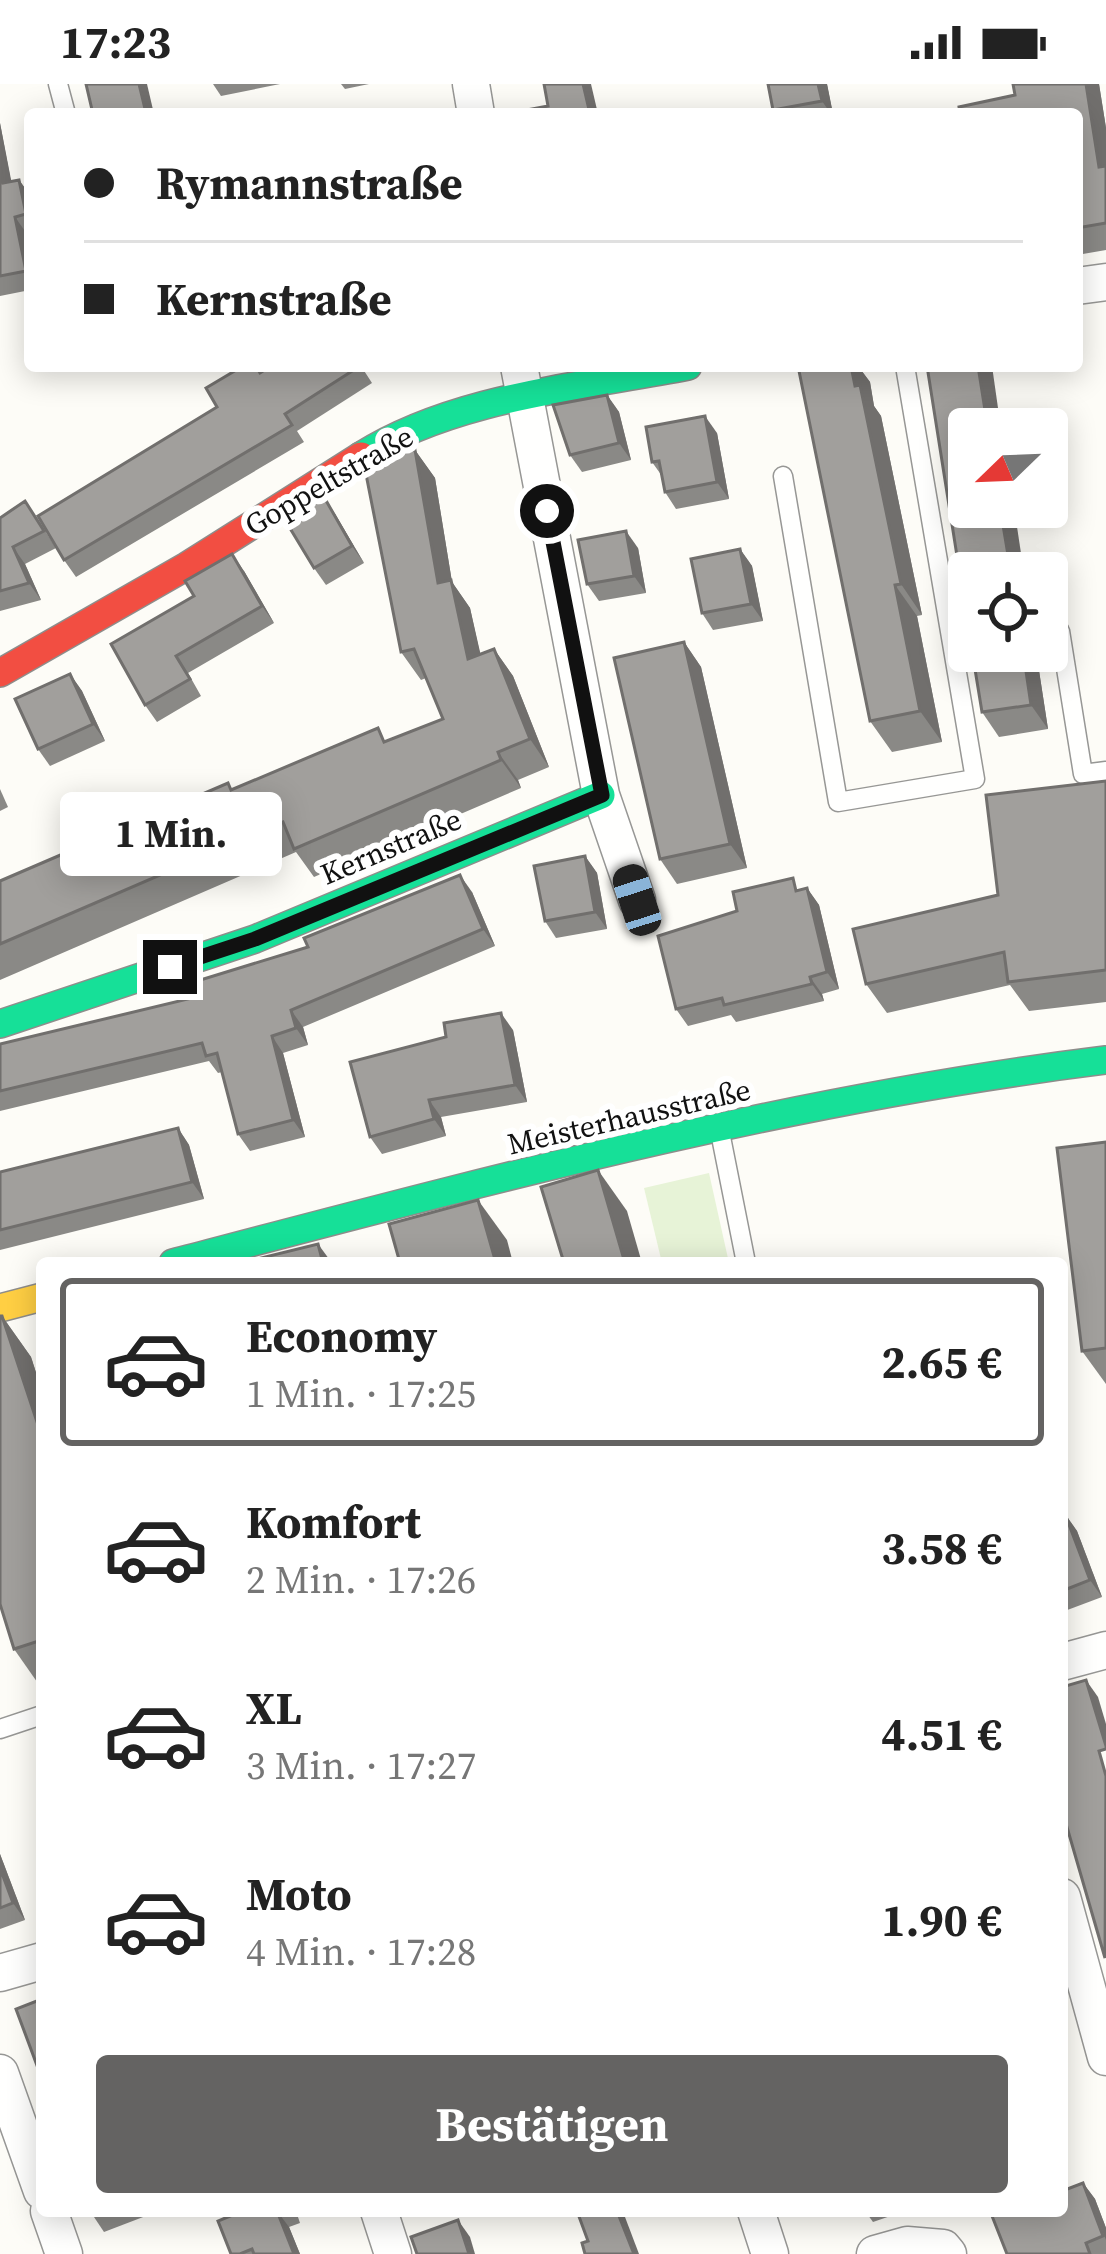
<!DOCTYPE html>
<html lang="de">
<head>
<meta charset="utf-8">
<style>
	body { margin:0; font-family:"Source Serif 4",serif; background:#f6f6f6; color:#222; height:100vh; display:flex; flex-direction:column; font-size:45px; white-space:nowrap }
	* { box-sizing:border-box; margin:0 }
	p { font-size:39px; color:#767676 }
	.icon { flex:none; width:66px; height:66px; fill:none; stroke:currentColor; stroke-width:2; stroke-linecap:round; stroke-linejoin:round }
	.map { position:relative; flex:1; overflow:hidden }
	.sheet { position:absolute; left:36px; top:1173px; width:1032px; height:960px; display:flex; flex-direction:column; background:#fff; border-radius:12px; box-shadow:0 6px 30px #0003 }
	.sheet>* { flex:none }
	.top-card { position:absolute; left:24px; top:24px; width:1059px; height:264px; border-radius:12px; box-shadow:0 6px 30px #0003; display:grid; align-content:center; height:264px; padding:0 60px; background:#fff }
	.needle { width:78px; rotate:247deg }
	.tools { position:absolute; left:948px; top:324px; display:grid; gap:24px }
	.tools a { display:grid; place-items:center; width:120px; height:120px; border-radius:12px; background:#fff; box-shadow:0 6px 30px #0003; font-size:60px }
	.end { position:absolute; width:54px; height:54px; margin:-27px; border:15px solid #111; background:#fff; box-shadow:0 0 0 6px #fff }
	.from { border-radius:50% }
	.bubble { position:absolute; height:84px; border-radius:12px; background:#fff; box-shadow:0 6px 30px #0003; font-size:39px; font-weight:700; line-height:84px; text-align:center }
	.car { position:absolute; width:36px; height:72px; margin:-36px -18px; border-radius:15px; box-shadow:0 0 9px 3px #0007; background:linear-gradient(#222 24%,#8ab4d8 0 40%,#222 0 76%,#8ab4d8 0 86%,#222 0) }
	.top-card b { display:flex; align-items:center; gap:42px; height:114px; font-size:45px }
	.top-card b+b { border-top:3px solid #e0e0e0 }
	.top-card i { width:30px; height:30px; background:#222 }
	ul { padding:21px 0 0; list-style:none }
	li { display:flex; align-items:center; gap:36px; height:168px; margin:0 24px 18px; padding:0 36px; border:6px solid transparent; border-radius:12px }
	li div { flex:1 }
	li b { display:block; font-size:45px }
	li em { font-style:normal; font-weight:700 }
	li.active { border-color:#646362 }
	li>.icon { width:108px; height:108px; stroke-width:1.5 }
	.cta { display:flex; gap:24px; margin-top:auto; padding:24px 60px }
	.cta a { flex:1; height:138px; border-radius:12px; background:#646362; color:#fff; font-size:48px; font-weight:700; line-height:138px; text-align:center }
	.status { display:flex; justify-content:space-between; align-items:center; height:84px; padding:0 60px; background:#fff; direction:ltr }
	.status svg { height:33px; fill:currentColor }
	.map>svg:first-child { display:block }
	.green { fill:#e7f3d7 }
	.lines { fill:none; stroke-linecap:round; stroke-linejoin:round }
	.lane-casing { stroke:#979795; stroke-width:21 }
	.street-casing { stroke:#979795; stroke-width:39 }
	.fast-casing { stroke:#8e8d8b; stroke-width:30 }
	.slow-casing { stroke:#8e8d8b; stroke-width:30 }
	.jam-casing { stroke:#8e8d8b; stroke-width:30 }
	.lane { stroke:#fffffe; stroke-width:18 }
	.street { stroke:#fffffe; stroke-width:36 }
	.fast { stroke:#16e098; stroke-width:27 }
	.slow { stroke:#ffcf43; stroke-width:27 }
	.jam { stroke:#f24e42; stroke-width:27 }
	.wall { fill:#8a8986 }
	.shaded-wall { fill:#716f6d }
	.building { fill:#a19f9c; stroke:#716f6d; stroke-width:3 }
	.route { stroke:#111; stroke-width:15 }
	.labels { text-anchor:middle; stroke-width:12; stroke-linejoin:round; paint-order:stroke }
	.street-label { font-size:30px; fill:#111; stroke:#fff }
</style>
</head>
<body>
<div class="status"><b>17:23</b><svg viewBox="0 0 49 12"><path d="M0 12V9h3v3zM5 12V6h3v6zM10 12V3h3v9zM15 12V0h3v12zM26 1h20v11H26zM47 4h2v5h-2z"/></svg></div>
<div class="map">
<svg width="1106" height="2170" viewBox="0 0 1106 2170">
	<rect width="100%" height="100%" fill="#fdfcf7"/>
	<path class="green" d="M709,1089l20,90h-67l-18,-75z"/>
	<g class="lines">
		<g class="lane-casing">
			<g id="lane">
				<path d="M58,0l8,30"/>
				<path d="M783,392l55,326 137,-23 -70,-413"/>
				<path d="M1060,547l23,143 23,-3"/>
				<path d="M720,1048l26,131"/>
				<path d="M0,1645l42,-14"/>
			</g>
		</g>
		<g class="street-casing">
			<g id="street">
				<path d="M471,0l5,30"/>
				<path d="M1077,202l29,-4"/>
				<path d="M519,282l82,429 36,105"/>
				<path d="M1062,1578l44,-12"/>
				<path d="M1062,1813l44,160"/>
				<path d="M0,1889l42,-12"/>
				<path d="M0,1989l42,118"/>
				<path d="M49,2127l15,43"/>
				<path d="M379,2127l14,43"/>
				<path d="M756,2127l14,43"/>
				<path d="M875,2170l32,-9 36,3 5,6"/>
			</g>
		</g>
		<g class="fast-casing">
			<g id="fast">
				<path d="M361,372c93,-59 220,-69 327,-90"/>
				<path d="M0,940l255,-85 346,-144"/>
				<path d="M173,1179c309,-81 615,-164 933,-203"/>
			</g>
		</g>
		<g class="slow-casing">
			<path id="slow" d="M0,1224l42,-11"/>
		</g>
		<g class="jam-casing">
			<path id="jam" d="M0,589l187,-107 174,-110"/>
		</g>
		<use href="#lane" class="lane"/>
		<use href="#street" class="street"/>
		<use href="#fast" class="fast"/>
		<use href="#slow" class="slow"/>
		<use href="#jam" class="jam"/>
	</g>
	<g class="wall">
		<path d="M213,0h67l-59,12z"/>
		<path d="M341,0h28l-24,5z"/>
		<path d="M827,0l6,30h-58l-2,-4z"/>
		<path d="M1013,0h86l7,44v122l-29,5v-141l-62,-19z"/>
		<path d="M0,39l11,59 8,-2 11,15v38l-3,1 3,13v43l-30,6z"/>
		<path d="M257,282l4,6 100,-6 11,17 -75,48 7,11 -228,135 -12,-17z"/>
		<path d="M798,282h60l12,16 4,24 7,10 41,199 -5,1 25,126 -50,10 -22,-31z"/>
		<path d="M607,311l12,17 12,48 -49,12 -12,-17z"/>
		<path d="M717,349l12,66 -53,10 -11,-17 -3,-16 -10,-14z"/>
		<path d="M415,366l20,28 17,104 18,26 10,46 14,-5 19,27 36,91 -31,13 3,8 -207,89 -18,-25 -296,128v-99l228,-98 4,6 156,-48 55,-22 -17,-41 -5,2 -20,-28z"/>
		<path d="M335,430l29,49 -38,22 -12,-17z"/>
		<path d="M0,434h37l19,30 -31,16 16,36 -41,11z"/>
		<path d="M638,464l8,45 -47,8 -12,-17z"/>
		<path d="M740,465l12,17 11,55 -50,9 -11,-17z"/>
		<path d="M244,487l30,52 -86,50 13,23 -44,26 -12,-17 -34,-61z"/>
		<path d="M684,558l17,25 46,201 -70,16 -17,-25z"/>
		<path d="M1036,567l12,78 -49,8 -17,-25z"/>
		<path d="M70,590l12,17 23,50 -55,25 -12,-17z"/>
		<path d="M1106,697v221l-77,9 -19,-26 -123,28 -21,-29 132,-89z"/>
		<path d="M0,705l8,18 -8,4z"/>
		<path d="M585,772l12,17 10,56 -51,9 -11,-17z"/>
		<path d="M807,804l12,17 20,84 -17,5 2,7 -88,21 -5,-7 -43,11 -12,-17 61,-98z"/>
		<path d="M472,808l23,54 -192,81 5,18 -25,8 22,84 -55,14 -12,-17 -16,-62 -4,1 -9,-12 -209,50v-67l188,-45 120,-52z"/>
		<path d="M513,946l14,72 -86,15 5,19 -64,18 -12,-17z"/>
		<path d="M178,1044l11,17 15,54 -204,51v-78z"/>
		<path d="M1106,1058v242l-24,-33z"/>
		<path d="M2,1232l29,41 11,34v298l-28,-40z"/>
		<path d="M1065,1430l12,17 25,66 -40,15v-97z"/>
		<path d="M0,1770l25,66 -25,9z"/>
		<path d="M1083,2099l12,16 11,29v26h-99z"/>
		<path d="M90,2127h59l2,3 -47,18z"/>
		<path d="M233,2127h63l4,12 -11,4 11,27h-69l4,-40z"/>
		<path d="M865,2127h40l-32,11z"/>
	</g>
	<g class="shaded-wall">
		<path d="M139,0h8l7,30h-6l-3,-5z"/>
		<path d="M583,0h8l7,30h-8z"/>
		<path d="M818,0h9l6,30h-2l-9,-13z"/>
		<path d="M1086,0h13l7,44v49l-7,-10z"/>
		<path d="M0,39l15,77 -12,-17 -3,-15z"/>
		<path d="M19,96l11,15v24l-4,-5z"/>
		<path d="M15,133l12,17 3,13v29l-4,-5z"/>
		<path d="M851,282h7l12,16 4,24 7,10 41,199 -21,-31z"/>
		<path d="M978,282h14l9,63h-13z"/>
		<path d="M607,311l12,17 12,48 -12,-17z"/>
		<path d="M705,332l12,17 12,66 -12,-17z"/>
		<path d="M415,366l20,28 17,104 18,26 18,79 -20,-28 -30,-76z"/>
		<path d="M324,413l11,17 29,49 -12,-17z"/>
		<path d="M1000,423h14l10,66h-13z"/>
		<path d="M626,447l12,17 8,45 -12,-17z"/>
		<path d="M13,463l12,17 16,36 -12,-17z"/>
		<path d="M740,465l12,17 11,55 -12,-17z"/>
		<path d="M232,470l12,17 30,52 -12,-17z"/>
		<path d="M895,501l22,31 25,126 -22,-31z"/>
		<path d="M684,558l17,25 46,201 -17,-24z"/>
		<path d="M494,565l19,27 36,91 -19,-28z"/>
		<path d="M1023,567h13l12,78 -17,-24z"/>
		<path d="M70,590l12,17 23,50 -12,-17z"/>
		<path d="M498,668l20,28 3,8 -20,-28z"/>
		<path d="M585,772l12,17 10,56 -12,-17z"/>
		<path d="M460,791l12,17 23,54 -12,-17z"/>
		<path d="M807,804l12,17 20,84 -12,-17z"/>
		<path d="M810,893l12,17 2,7 -12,-17z"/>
		<path d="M291,926l12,17 5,18 -12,-17z"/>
		<path d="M501,929l12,17 14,72 -12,-17z"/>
		<path d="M272,952l11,17 22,84 -12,-17z"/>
		<path d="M429,1016l12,17 5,19 -12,-17z"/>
		<path d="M178,1044l11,17 15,54 -12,-17z"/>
		<path d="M598,1086l29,41 15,52h-17z"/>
		<path d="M478,1116l29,40 6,23h-17z"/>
		<path d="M318,1160l14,19h-9z"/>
		<path d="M2,1232l29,41 11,34v46z"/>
		<path d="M1065,1430l12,17 25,66 -12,-17z"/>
		<path d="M1086,1596l12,17 8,27v22z"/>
		<path d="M0,1770l25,66 -12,-17 -13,-35z"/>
		<path d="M1083,2099l12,16 11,29v12z"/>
		<path d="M277,2127l12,16 11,27h-6z"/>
		<path d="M617,2127h4l4,6 14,37h-5z"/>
		<path d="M458,2136l12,17 5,17h-6z"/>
	</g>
	<g class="building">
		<path d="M86,0h53l6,25 -20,5h-32z"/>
		<path d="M544,0h39l7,30h-62l-1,-4 21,-4z"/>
		<path d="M768,0h50l4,17 -49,9z"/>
		<path d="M1013,0h73l13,83 7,-1v57l-29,5v-114h-117l-1,-7 56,-12z"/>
		<path d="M0,84l3,15 16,-3 7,34 -11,3 11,54 -26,5z"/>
		<path d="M243,282h13l4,7 11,-7h89l-75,48 7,11 -228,135 -26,-44 179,-109 -11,-19z"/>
		<path d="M798,282h53l4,20 5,-1 41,199 -6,1 25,126 -50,10z"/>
		<path d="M927,282h51l10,63h-19v78h31l11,66h-42v59z"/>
		<path d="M607,311l12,48 -49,12 -17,-50z"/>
		<path d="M705,332l12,66 -52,10 -6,-31 -7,1 -6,-35z"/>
		<path d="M415,366l23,133 13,-3 17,79 26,-10 36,90 -32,13 3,8 -207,89 -11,-27 -283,122v-63l228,-98 3,7 147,-62 6,14 59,-23 -29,-70 -13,3 -38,-193z"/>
		<path d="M324,413l28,49 -38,22 -29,-48z"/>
		<path d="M25,417l19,30 -31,16 16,36 -29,8v-73z"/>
		<path d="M626,447l8,45 -47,8 -9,-44z"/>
		<path d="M740,465l11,55 -49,9 -11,-54z"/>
		<path d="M232,470l30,52 -86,50 14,23 -45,26 -34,-61 83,-48 -9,-15z"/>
		<path d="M684,558l46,202 -70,15 -46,-201z"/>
		<path d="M972,567h51l8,54 -49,7z"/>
		<path d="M70,590l23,50 -55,25 -23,-50z"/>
		<path d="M1106,697v189l-98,12 -4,-30 -138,32 -13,-55 145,-34 -12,-100z"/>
		<path d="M585,772l10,56 -50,9 -11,-55z"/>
		<path d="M460,791l23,54 -192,81 5,18 -24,8 21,84 -55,14 -21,-81 -11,3 -4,-13 -202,48v-47l188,-45 -4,-14 124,-38 -4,-9z"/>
		<path d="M793,794l3,13 11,-3 20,84 -17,5 2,7 -88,21 -2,-7 -46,11 -18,-73 79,-25 -4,-19z"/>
		<path d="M501,929l14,72 -86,15 5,19 -64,18 -20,-75 96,-25 -2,-14z"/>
		<path d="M178,1044l14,54 -192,48v-58z"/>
		<path d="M1106,1058v206l-24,3 -25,-203z"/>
		<path d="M598,1086l27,93h-61l-23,-76z"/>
		<path d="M478,1116l18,63h-96l-11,-39z"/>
		<path d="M318,1160l5,19h-82z"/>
		<path d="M0,1232h2l40,121v203l-28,9 -14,-45z"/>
		<path d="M1065,1430l25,66 -28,11v-76z"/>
		<path d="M1086,1596l20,66v3l-7,2 7,25 -1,182 -43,-148v-123z"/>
		<path d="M0,1784l13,35 -13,5z"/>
		<path d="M42,1915v80l-26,-70z"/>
		<path d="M1083,2099l20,53 -17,7 4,11h-83l-15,-38 14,-5h56v-20z"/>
		<path d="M233,2127h44l17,43h-40l-2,-5 -12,5h-9l-13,-33 17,-7z"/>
		<path d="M577,2127h40l17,43h-49l-3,-11 6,-2z"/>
		<path d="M458,2136l11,34h-52l-6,-17z"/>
	</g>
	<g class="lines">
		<path class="route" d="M170,883l85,-28 347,-144 -55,-284"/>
	</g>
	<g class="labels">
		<g class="street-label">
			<text transform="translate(329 397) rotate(-30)" y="10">Goppeltstraße</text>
			<text transform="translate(391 763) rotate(-23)" y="10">Kernstraße</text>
			<text transform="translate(629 1033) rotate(-13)" y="10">Meisterhausstraße</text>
		</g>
	</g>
</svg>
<div class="tools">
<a><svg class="needle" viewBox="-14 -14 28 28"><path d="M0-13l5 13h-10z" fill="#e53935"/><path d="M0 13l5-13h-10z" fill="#767676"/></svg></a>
<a><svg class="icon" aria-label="locate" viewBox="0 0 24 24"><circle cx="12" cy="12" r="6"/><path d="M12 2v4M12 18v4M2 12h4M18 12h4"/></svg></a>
</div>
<i class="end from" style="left:547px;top:427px"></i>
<i class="end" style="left:170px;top:883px"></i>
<div class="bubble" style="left:60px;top:708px;width:222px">1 Min.</div>
<i class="car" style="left:637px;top:816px;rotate:342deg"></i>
<div class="top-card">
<b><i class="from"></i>Rymannstraße</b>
<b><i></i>Kernstraße</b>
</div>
<section class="sheet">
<ul>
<li class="active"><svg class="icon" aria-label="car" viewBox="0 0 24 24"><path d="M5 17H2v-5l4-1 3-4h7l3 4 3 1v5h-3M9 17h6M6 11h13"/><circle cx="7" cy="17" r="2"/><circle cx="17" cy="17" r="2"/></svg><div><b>Economy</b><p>1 Min. · 17:25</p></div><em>2.65 €</em></li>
<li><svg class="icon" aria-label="car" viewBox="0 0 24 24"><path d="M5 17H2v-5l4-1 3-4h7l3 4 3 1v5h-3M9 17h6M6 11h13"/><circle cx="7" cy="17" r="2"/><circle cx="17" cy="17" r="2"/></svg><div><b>Komfort</b><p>2 Min. · 17:26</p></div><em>3.58 €</em></li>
<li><svg class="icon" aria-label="car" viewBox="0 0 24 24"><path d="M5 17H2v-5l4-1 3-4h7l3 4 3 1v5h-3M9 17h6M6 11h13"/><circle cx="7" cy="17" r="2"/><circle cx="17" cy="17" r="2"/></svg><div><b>XL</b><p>3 Min. · 17:27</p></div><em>4.51 €</em></li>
<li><svg class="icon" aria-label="car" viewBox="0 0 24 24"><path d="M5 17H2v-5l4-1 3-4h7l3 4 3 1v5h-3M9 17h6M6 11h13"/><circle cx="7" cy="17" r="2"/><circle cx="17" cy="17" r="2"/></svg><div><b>Moto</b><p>4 Min. · 17:28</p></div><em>1.90 €</em></li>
</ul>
<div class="cta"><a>Bestätigen</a></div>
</section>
</div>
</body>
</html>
